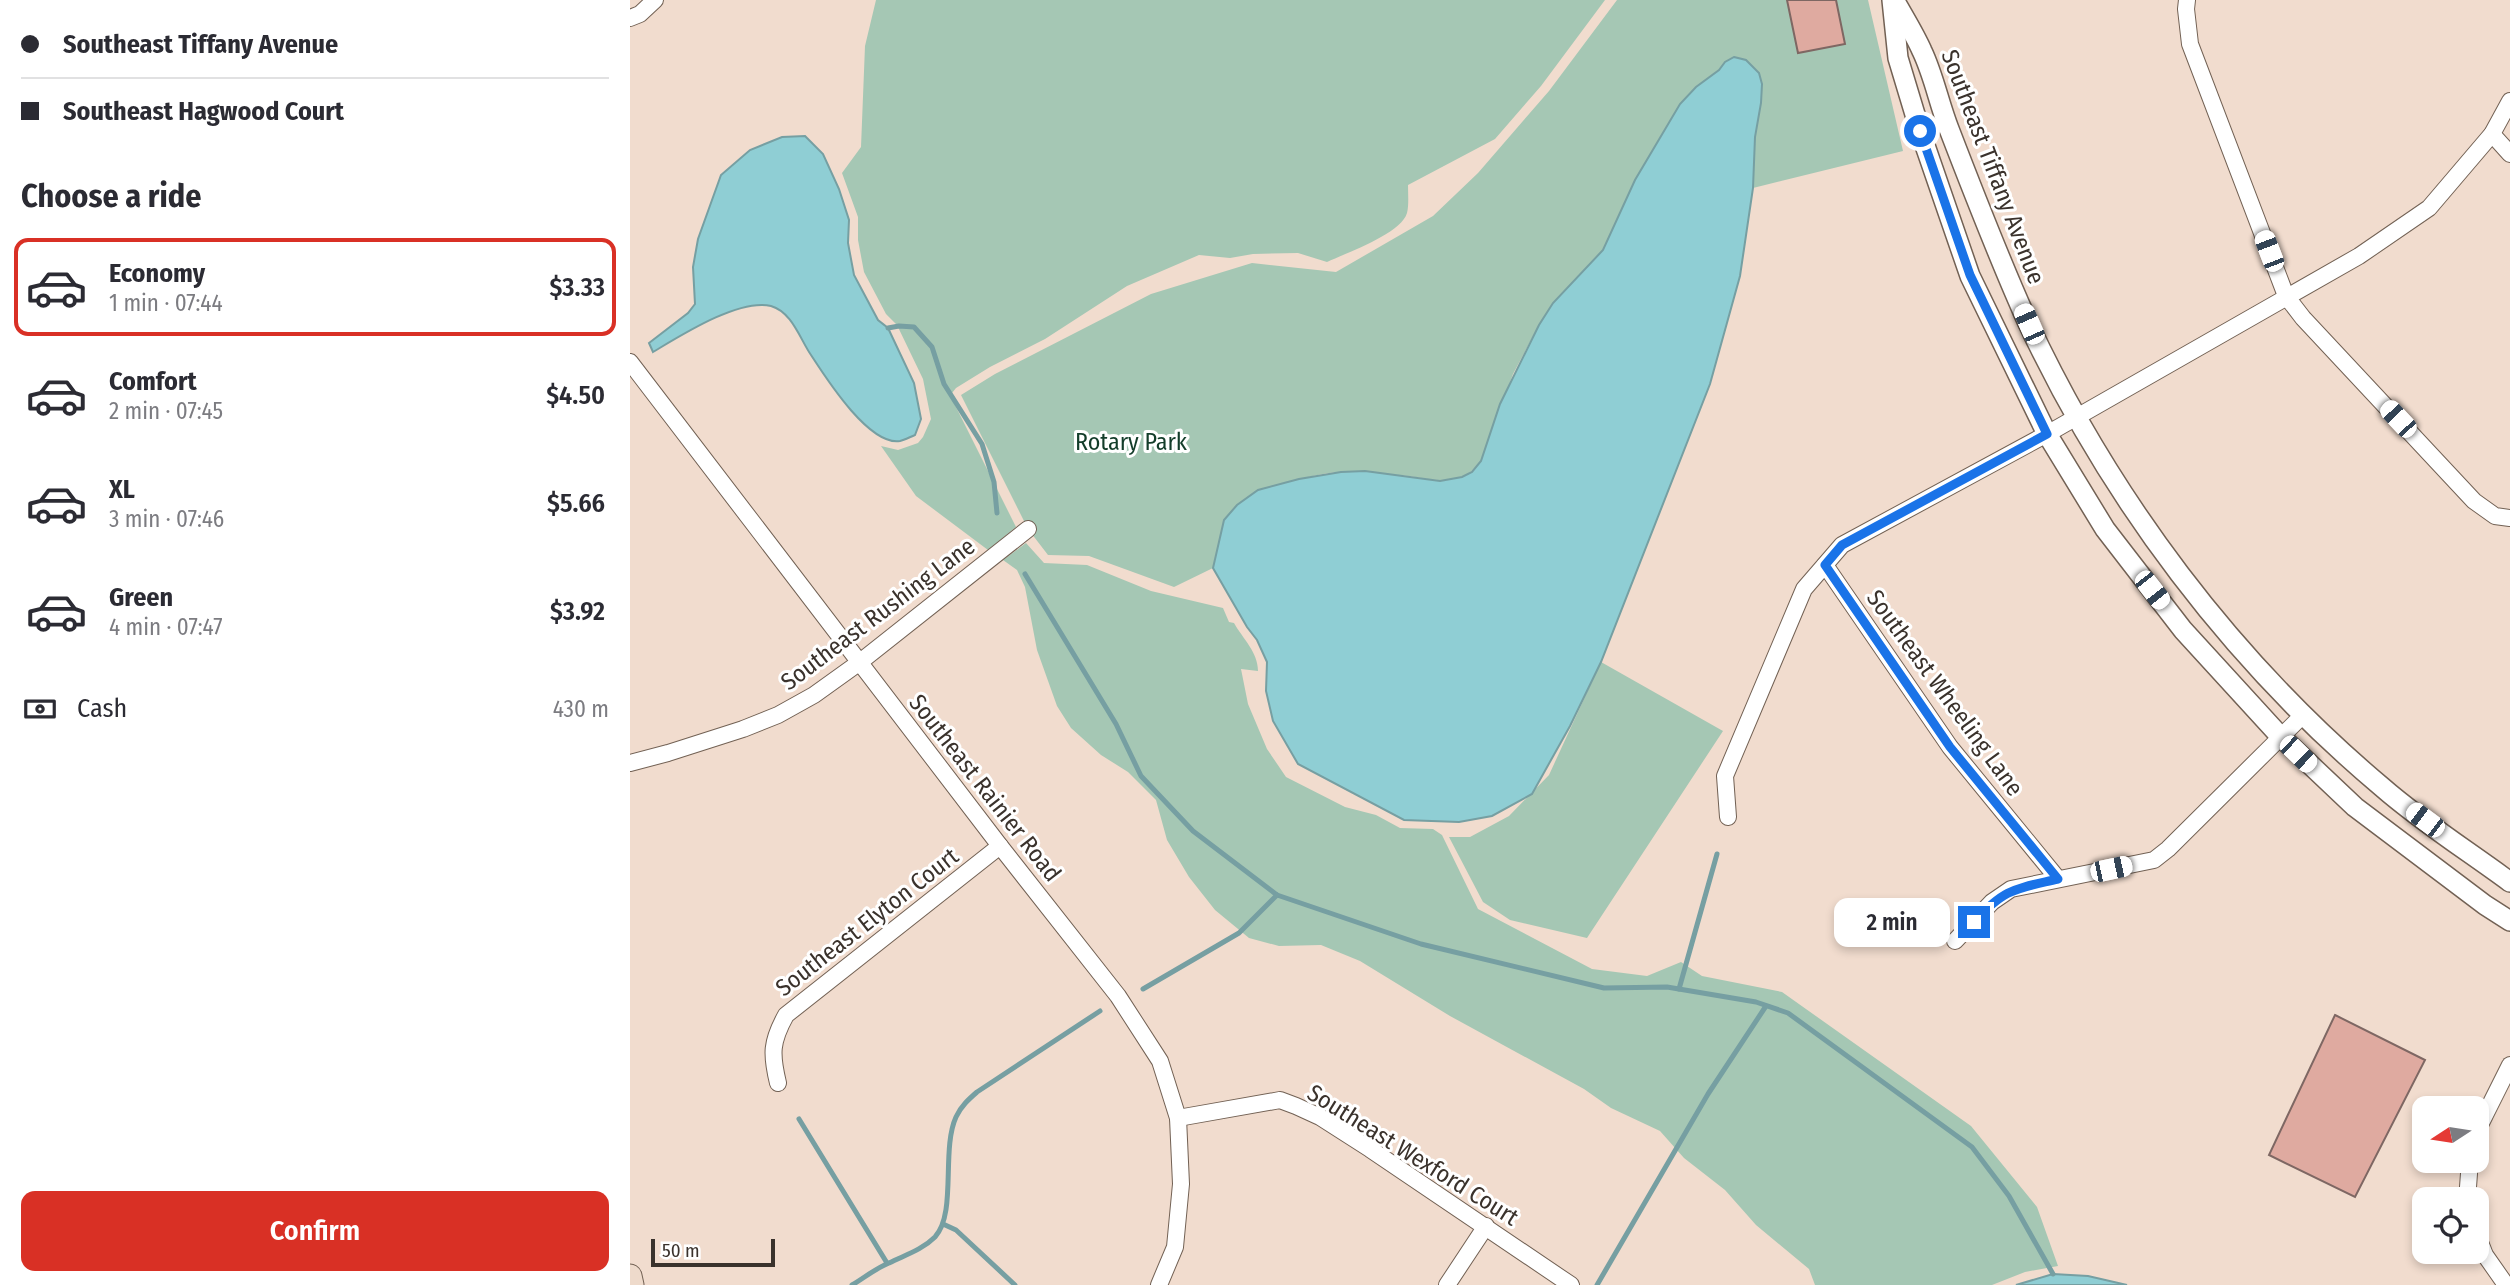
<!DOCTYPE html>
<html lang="en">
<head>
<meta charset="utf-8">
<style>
	body { margin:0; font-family:"Fira Sans Condensed",sans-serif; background:#f7f7f7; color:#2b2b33; height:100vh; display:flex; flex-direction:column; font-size:26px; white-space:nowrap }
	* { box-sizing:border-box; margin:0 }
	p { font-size:23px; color:#7c7c81 }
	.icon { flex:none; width:38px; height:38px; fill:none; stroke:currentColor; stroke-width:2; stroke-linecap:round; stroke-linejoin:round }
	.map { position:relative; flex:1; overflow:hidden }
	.sheet { display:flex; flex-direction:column; background:#fff; width:630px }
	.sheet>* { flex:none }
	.hud { display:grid; align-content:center; height:154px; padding:0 21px; background:#fff }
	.needle { width:46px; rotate:258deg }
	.tools { position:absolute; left:1782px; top:1096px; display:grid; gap:14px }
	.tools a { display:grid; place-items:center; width:77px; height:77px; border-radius:14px; background:#fff; box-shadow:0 4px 10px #0003; font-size:35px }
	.scale { position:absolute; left:21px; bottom:18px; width:124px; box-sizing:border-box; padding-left:7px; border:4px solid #3a322c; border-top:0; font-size:19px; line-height:24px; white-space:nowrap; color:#3a322c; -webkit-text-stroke:5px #fff; paint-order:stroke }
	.end { position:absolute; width:32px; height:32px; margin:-16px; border:9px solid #1a73e8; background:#fff; box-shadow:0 0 0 4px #fff }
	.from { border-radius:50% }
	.bubble { position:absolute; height:49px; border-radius:14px; background:#fff; box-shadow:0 4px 10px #0003; font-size:23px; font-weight:600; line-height:49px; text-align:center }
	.car { position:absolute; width:21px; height:42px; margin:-21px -10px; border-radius:9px; box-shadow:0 0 5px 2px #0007; background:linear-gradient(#fff 24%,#345 0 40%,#fff 0 76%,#345 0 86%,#fff 0) }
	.hud b { display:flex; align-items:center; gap:24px; height:66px; font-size:26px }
	.hud b+b { border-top:2px solid #e1e1e2 }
	.hud i { width:18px; height:18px; background:#2b2b33 }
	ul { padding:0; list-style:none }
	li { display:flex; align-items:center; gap:21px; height:98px; margin:0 14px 10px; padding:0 7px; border:4px solid transparent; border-radius:14px }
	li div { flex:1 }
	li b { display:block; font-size:26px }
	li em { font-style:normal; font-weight:600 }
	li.active { border-color:#d93025 }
	li>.icon { width:63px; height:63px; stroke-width:1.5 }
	h2 { padding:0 21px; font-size:32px; line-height:84px }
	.pay { display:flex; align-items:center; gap:18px; height:77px; padding:0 21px; font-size:26px }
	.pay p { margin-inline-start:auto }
	.button { display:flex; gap:14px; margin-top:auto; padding:14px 21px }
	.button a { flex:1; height:80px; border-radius:14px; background:#d93025; color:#fff; font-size:28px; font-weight:600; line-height:80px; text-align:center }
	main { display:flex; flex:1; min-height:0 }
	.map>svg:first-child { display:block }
	.green { fill:#a5c7b4 }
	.water { fill:#8fced4; stroke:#769fa2; stroke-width:2 }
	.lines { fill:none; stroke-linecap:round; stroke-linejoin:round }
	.stream { stroke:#769fa2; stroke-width:5 }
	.building { fill:#dfaaa0; stroke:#7e6763; stroke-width:2 }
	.minor-casing { stroke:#726154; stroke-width:18 }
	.tertiary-casing { stroke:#726154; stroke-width:22 }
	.secondary-casing { stroke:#726154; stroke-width:25 }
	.minor { stroke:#fff; stroke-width:16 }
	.tertiary { stroke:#fff; stroke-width:19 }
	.secondary { stroke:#eedacb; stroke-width:23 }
	.route { stroke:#1a73e8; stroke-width:9 }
	.labels { text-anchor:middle; stroke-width:6; stroke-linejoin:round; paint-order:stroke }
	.street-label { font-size:24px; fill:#3a322c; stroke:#fff }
	.park-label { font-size:24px; fill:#133d2a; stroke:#fff }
</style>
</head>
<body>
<main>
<section class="sheet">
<div class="hud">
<b><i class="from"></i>Southeast Tiffany Avenue</b>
<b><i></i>Southeast Hagwood Court</b>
</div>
<h2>Choose a ride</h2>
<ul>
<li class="active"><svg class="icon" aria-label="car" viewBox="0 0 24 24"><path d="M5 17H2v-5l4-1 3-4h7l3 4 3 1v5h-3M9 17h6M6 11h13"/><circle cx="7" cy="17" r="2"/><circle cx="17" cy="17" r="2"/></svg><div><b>Economy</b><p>1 min · 07:44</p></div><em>$3.33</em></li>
<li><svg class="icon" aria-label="car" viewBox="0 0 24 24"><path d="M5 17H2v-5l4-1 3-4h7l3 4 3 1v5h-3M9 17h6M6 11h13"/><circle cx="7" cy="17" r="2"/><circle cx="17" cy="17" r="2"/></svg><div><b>Comfort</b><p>2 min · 07:45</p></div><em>$4.50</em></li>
<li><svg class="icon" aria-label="car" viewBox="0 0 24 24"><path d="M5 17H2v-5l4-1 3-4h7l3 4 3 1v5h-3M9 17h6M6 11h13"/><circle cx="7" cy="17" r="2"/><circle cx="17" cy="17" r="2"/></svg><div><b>XL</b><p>3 min · 07:46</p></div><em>$5.66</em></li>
<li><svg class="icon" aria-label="car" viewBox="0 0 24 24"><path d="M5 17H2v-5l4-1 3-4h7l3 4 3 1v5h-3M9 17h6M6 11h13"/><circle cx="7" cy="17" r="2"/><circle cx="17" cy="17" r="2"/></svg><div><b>Green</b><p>4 min · 07:47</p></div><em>$3.92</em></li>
</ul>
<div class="pay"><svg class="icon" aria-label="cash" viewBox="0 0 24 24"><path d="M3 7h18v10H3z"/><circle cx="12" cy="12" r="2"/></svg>Cash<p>430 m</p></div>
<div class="button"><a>Confirm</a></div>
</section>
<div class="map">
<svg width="1880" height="1285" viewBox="0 0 1880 1285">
	<rect width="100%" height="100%" fill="#f1dcce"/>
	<g class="green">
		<path d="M246,0h729l-64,86 -46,53 -87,46c0,9 1,20 -1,28 -6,21 -61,40 -80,49l-29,-9 -45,1 -23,4 -31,-3 -72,31 -82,53 -55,28 -34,21 -4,5v6l64,128 -28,23 -72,-54 -35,-50 17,4 20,-7 5,-6 8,-18 -8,-40 -26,-54 -11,-11 -22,-42 -6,-32v-23l-16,-44 19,-26 4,-101z"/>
		<path d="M987,0h251l35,151 -150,37 2,-51 6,-34 -36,-41 -6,8 -23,17 -61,93 -32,70 -50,53 -14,22 -26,49 -32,87c-6,7 -11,13 -20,16 -18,7 -35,1 -53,-1 -21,-2 -43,-4 -64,-4 -17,0 -36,5 -53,9 -55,14 -67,31 -78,87l-39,19 -85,-31 -41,-1 -20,-26 -67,-134 34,-21 156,-80 101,-31 84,9 97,-56 45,-43 71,-82z"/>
		<path d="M396,543l18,20 43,2 64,26 72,17 6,14 5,1c9,16 24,29 24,48l-17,-2 7,35 19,45 19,28 59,30 31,8 24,13 33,1 9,6 36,74 114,60 55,7 34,-14 21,14 80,16 189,134 66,81 21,59 -33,6 -33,13h-177l-6,-16 -53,-44 -31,-35 -41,-32 -24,-27 -49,-23 -27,-19 -134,-73 -90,-55 -39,-16 -42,1 -30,-8 -34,-28 -26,-33 -22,-37 -11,-40 -28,-28 -27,-17 -30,-27 -14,-22 -20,-56 -12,-63 -8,-17 -14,-10z"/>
		<path d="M971,662l122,69 -136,207 -77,-18 -27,-18 -34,-65h21l39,-21 40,-41z"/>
	</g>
	<g class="water">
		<path d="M1104,57l12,3 13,13 3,11 -1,19 -6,34 -2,51 -13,88 -30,108 -109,278 -31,64 -38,68 -40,22 -33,6 -55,-2 -106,-56 -25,-43 -7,-30 1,-29 -10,-22 -10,-13 -34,-59 11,-48 13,-15 21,-15 41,-11 42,-7 24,-1 75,10 22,-4 10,-5 9,-11 19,-57 39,-79 14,-22 50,-53 32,-70 45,-76 16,-17 23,-17 6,-8z"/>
		<path d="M175,136l18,18 16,35 10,31 -1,23 6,32 24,45 10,8 26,55 7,36 -6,16c-5,2 -11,5 -15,6 -31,5 -74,-63 -89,-86 -11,-16 -19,-43 -40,-49 -32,-8 -91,30 -118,46l-4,-9 39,-30 7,-9 -2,-37 5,-28 23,-64 29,-25 32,-13z"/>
		<path d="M1423,1274l35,2 39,9h-111z"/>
	</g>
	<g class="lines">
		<g class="stream">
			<path d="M258,328l11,-2 15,1 18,20 12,37 38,60 12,38 3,31"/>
			<path d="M395,574l91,150 25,52 52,55 84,64 144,49 183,44 63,-1 89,15 32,11 184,134 37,49 44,78"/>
			<path d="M513,989l96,-56 38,-38"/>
			<path d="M1049,989l38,-135"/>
			<path d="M169,1119l88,144"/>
			<path d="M313,1224l13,6 59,55"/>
			<path d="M222,1285c12,-7 24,-17 37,-22 16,-8 33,-13 46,-26 22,-24 6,-87 21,-120 5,-11 13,-18 21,-25l123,-81"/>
			<path d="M967,1285l111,-191 58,-88"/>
		</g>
	</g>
	<g class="building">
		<path d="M1157,0h49l9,44 -47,9z"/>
		<path d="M1705,1015l90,45 -70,137 -86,-42z"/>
	</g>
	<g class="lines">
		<g class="minor-casing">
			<g id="minor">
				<path d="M1557,0l-1,9 4,35 96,252 17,22 171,183 21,15 15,2"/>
				<path d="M0,18l10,-4 15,-14"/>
				<path d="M1862,134l18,20"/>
				<path d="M0,362l370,484 118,150 42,65 18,57 3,66 -6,63 -16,38"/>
				<path d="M1195,565l125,182 108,132"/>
				<path d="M0,763l38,-10 75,-24 35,-14 36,-20 46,-33 168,-133"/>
				<path d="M1098,817l-3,-41 79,-187 38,-44 205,-111 312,-178 70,-48 63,-74 18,-33"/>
				<path d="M1325,941l37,-39 19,-13 143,-29 14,-11 135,-134"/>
				<path d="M148,1083c-7,-29 -7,-41 8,-68l214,-169"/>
				<path d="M548,1118l102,-18 16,6 24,11 50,32 201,136"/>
				<path d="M1846,1133l34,-68"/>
				<path d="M1839,1199l-1,-12 2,-27"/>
				<path d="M1846,1232l9,23 21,30"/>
				<path d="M817,1285l39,-59"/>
			</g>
		</g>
		<g class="tertiary-casing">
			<g id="tertiary">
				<path d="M1262,0l6,58 22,73 50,145 77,158 58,95 78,101 97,106 75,71 130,98 25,16"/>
				<path d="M1266,3c9,16 19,32 26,48 12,25 17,53 27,78 25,65 50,130 79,194 83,177 204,338 354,464 40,35 86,64 128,95"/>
			</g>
		</g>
		<g class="secondary-casing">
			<path id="secondary" d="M0,1276l2,9"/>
		</g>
		<use href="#minor" class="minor"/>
		<use href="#tertiary" class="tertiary"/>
		<use href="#secondary" class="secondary"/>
	</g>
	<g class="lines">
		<path class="route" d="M1290,131l50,144 77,159 -205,111 -17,20 125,182 108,132c-43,10 -53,9 -84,43"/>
	</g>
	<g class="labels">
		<g class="street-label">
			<text transform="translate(1363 167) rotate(69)" y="8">Southeast Tiffany Avenue</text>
			<text transform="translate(248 614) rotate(-37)" y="8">Southeast Rushing Lane</text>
			<text transform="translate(1315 693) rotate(54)" y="8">Southeast Wheeling Lane</text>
			<text transform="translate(355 788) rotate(52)" y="8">Southeast Rainier Road</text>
			<text transform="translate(237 922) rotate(-38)" y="8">Southeast Elyton Court</text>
			<text transform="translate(783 1155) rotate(32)" y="8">Southeast Wexford Court</text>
		</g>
		<g class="park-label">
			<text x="501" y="450">Rotary Park</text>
		</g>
	</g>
</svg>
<div class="tools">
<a><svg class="needle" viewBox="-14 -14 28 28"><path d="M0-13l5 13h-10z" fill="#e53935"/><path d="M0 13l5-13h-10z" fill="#7c7c81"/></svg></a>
<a><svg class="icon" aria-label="locate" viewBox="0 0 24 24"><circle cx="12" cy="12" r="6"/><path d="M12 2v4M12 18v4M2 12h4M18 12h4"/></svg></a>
</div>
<div class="scale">50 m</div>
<i class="end from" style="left:1290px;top:131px"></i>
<i class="end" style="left:1344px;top:922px"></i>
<div class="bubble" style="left:1204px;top:898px;width:116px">2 min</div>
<i class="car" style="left:1639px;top:251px;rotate:339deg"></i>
<i class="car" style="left:1399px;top:324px;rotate:336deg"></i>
<i class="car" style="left:1768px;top:419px;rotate:317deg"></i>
<i class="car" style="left:1522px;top:590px;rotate:142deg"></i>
<i class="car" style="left:1668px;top:754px;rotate:134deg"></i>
<i class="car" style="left:1795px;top:820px;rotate:307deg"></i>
<i class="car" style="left:1481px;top:869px;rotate:78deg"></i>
</div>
</main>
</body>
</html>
